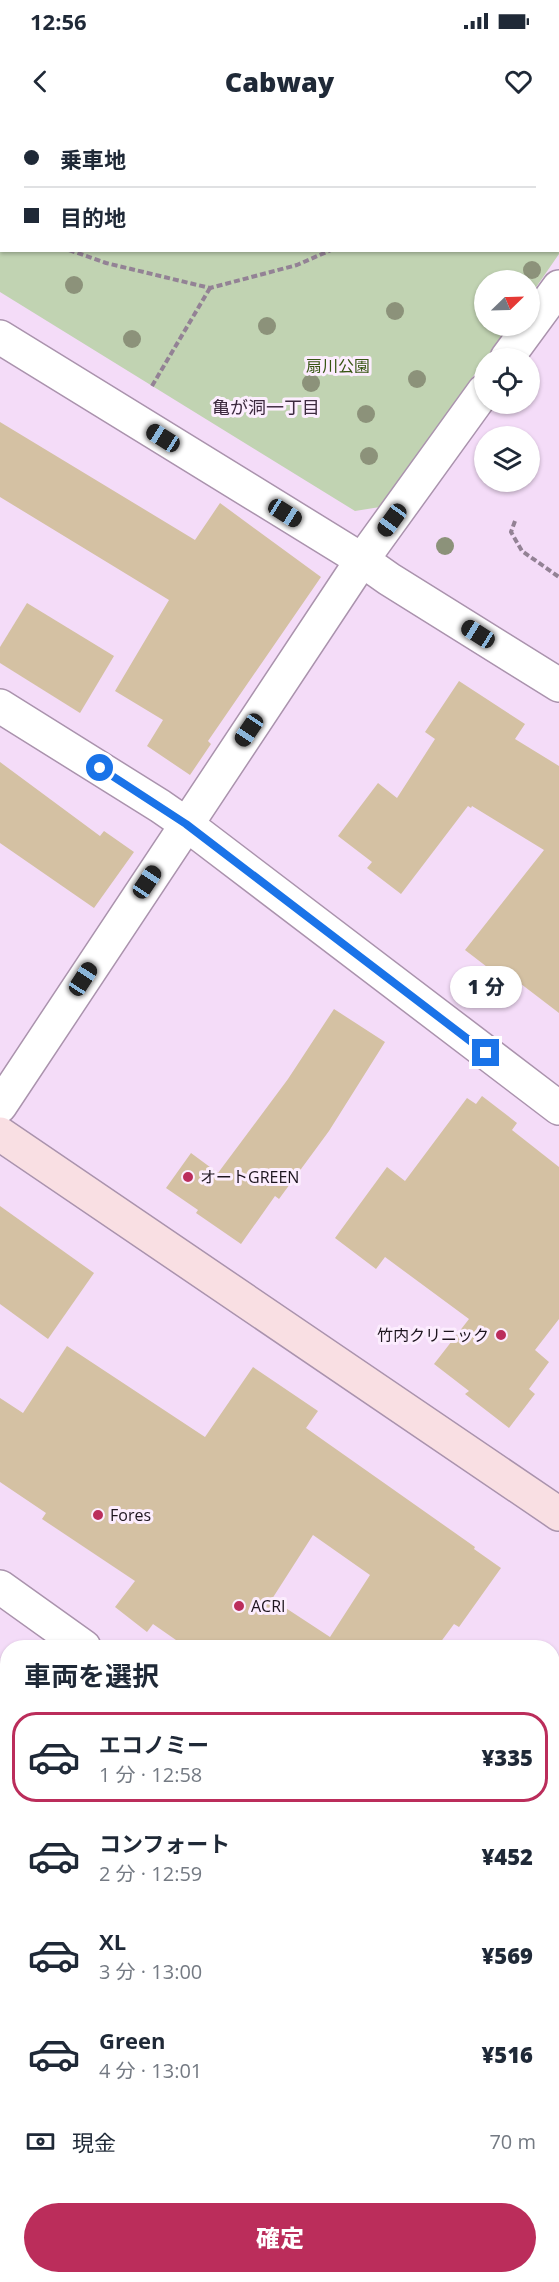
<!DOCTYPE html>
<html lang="ja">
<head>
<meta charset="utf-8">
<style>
	body { margin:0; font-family:"Open Sans","Noto Sans JP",sans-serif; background:#f2f2f3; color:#1f2937; height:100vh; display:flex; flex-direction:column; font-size:22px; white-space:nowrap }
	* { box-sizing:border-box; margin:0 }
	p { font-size:20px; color:#747a83 }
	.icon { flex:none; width:33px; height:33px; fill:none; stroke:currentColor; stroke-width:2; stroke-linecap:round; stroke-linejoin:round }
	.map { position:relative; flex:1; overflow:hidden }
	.panel { position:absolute; left:0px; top:1520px; width:560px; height:644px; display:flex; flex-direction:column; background:#fff; border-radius:24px 24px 0 0; box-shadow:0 2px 4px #0004 }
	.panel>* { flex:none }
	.banner { position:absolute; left:0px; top:0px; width:560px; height:132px; box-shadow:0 2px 4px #0004; display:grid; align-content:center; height:132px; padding:0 24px; background:#fff }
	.needle { width:39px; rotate:67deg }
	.buttons { position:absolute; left:474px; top:150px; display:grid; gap:12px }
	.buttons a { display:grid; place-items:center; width:66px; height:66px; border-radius:50%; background:#fff; box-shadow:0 2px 4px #0004; font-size:30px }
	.end { position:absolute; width:27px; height:27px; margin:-14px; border:8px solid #1a73e8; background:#fff; box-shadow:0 0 0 3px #fff }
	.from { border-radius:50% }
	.bubble { position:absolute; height:42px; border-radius:21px; background:#fff; box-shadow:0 2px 4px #0004; font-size:20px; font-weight:800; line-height:42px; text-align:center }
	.car { position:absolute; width:18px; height:36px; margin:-18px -9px; border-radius:8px; box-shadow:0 0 4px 2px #0007; background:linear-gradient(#222 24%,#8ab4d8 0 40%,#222 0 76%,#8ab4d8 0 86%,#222 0) }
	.banner b { display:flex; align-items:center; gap:21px; height:57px; font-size:22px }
	.banner b+b { border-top:2px solid #e0e1e3 }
	.banner i { width:15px; height:15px; background:#1f2937 }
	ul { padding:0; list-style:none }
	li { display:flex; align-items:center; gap:18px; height:90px; margin:0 12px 9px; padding:0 12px; border:3px solid transparent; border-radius:24px }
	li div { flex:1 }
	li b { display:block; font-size:22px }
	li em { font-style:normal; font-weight:800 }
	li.selected { border-color:#bb2d5b }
	li>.icon { width:54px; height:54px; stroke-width:1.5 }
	h2 { padding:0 24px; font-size:27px; line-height:72px }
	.pay { display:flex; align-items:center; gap:15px; height:66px; padding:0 24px; font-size:22px }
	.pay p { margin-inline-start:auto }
	.action { display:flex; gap:12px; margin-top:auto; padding:12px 24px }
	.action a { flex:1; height:69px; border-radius:36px; background:#bb2d5b; color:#fff; font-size:24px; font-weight:800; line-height:69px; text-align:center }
	.status { display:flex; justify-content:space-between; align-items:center; height:42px; padding:0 30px; background:#fff; direction:ltr }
	.status svg { height:16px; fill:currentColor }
	header { display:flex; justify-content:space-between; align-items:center; height:78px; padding:0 24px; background:#fff; font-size:27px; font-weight:800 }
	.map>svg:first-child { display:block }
	.green { fill:#c1d3b2; fill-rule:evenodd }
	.building { fill:#d4c1a3; fill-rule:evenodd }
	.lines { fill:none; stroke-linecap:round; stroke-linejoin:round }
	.street-casing { stroke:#aa93ad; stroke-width:36 }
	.secondary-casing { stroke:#aa93ad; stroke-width:36 }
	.path { stroke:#938295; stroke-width:4; stroke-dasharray:6 3; stroke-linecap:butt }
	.street { stroke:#fff; stroke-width:33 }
	.secondary { stroke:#f9dfe3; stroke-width:33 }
	.tree { fill:#8c927a }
	.route { stroke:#1a73e8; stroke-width:8 }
	.poi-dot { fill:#bb2d5b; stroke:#fcedfe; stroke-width:2 }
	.labels { text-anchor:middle; stroke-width:6; stroke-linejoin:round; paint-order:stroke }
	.park-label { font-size:16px; fill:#375513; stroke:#fcedfe }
	.poi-label { font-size:16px; fill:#1d151e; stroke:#fcedfe; text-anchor:start }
	.neighbourhood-label { font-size:18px; fill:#3d2a3f; stroke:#fcedfe }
</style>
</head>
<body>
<div class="status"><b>12:56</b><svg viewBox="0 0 49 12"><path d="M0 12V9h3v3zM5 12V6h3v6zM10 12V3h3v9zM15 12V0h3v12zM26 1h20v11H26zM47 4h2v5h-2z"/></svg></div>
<header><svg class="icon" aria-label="back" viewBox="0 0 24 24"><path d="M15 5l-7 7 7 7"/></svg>Cabway<svg class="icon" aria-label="heart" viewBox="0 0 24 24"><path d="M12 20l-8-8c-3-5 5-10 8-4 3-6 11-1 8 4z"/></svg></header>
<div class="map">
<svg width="559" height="2162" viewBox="0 0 559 2162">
	<rect width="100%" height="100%" fill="#f4dcf8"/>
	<path class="green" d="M0,0h559v134l-29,42v-16h-46v46h25l-129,181 -25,4 -355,-219zM2,2h556v128h-556z"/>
	<g class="building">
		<path d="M0,302l195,118 25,-37 101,74 -113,164 3,3 -21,31 -43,-29 16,-26 -48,-29 54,-91 -169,-103z"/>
		<path d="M27,483l87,53 -34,57 -80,-50v-16z"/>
		<path d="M459,561l66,43 -10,15 44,27v247l-51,-39 -4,6 -39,-30 79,-100 -72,-44 -1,2 -3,-2 -67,88 -34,-26 5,-6 -34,-26 40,-53 19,15 38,-59 -10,-7z"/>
		<path d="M0,642l100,74 4,-5 30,21 -40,56 -94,-65z"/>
		<path d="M334,889l51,33 -56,89 -50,68 -4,-3 -34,48 -45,-31 2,-3 -32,-22 25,-35 27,20 70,-94z"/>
		<path d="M482,976l35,27 -5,7 47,37v152l-24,31 14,12 -20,27 6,5 -26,34 -44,-34 4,-3 -35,-27 35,-45 -84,-62 -9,12 -41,-31 52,-71 18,14 62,-83 9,6z"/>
		<path d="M0,1086l94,67 -46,66 -48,-35z"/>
		<path d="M67,1226l138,91 48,-70 65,44 -12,17 169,119 -1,2 27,19 -42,59 -5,-3 -17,23h-251l-33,-23 -6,8 -32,-25 20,-26 -93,-62 4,-6 -46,-31v-84l23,15zM313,1415l57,40 -40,62 -58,-38z"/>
	</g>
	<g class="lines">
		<g class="street-casing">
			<g id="street">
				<path d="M0,217l362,223 27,19 170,106"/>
				<path d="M507,238l52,-71"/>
				<path d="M0,586l160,100 26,18 373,284"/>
				<path d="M0,986l362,-546 122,-169"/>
				<path d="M0,1467l84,60"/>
				<path d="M552,1581l7,-8"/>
				<path d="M0,1729l8,-9"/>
				<path d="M552,2078l7,-9"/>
				<path d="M155,2156l2,6"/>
				<path d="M544,2156l4,6"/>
				<path d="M480,2162l7,-6"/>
			</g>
		</g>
		<g class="secondary-casing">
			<path id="secondary" d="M0,1014l559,380"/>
		</g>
		<g class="path">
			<path d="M462,2l1,-2"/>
			<path d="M0,106l2,1"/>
			<path d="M558,115l1,1"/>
			<path d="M69,130l37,13 104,25 87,-23 34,-15"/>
			<path d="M152,266l58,-98"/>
			<path d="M515,401l-4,11 11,19 37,26"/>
		</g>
		<use href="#street" class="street"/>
		<use href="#secondary" class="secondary"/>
	</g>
	<g class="tree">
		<circle cx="532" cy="150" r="9"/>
		<circle cx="74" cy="165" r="9"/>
		<circle cx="395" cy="191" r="9"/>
		<circle cx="267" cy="206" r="9"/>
		<circle cx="132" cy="219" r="9"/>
		<circle cx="417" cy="259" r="9"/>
		<circle cx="311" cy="263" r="9"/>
		<circle cx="366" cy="294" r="9"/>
		<circle cx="369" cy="336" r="9"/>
		<circle cx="445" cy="426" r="9"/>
	</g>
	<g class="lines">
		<path class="route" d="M100,648l86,56 300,229"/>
	</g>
	<g class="poi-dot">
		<circle cx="188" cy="1057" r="6"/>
		<circle cx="501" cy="1215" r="6"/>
		<circle cx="98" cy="1395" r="6"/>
		<circle cx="239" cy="1486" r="6"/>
	</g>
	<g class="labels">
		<g class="park-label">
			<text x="338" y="252">扇川公園</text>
		</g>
		<g class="poi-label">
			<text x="200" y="1063">オートGREEN</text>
			<text x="489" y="1221" text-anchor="end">竹内クリニック</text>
			<text x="110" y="1401">Fores</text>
			<text x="251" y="1492">ACRI</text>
		</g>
		<g class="neighbourhood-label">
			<text x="266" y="294">亀が洞一丁目</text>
		</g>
	</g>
</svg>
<div class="buttons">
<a><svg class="needle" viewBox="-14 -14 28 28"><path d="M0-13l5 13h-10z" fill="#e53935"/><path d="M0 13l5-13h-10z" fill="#747a83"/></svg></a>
<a><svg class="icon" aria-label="locate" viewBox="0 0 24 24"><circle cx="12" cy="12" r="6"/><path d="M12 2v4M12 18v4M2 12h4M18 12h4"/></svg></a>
<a><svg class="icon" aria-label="layers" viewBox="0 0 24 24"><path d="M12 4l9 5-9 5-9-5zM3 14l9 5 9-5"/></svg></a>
</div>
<i class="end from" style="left:100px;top:648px"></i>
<i class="end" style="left:486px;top:933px"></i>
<div class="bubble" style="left:450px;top:846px;width:72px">1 分</div>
<i class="car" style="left:163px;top:318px;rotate:302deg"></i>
<i class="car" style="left:285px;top:393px;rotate:122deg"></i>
<i class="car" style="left:392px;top:400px;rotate:216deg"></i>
<i class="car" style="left:478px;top:514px;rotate:302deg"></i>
<i class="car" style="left:249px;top:610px;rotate:214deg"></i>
<i class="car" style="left:147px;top:762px;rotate:34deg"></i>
<i class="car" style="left:83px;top:859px;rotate:33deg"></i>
<div class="banner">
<b><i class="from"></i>乗車地</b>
<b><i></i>目的地</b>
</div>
<section class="panel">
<h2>車両を選択</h2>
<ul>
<li class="selected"><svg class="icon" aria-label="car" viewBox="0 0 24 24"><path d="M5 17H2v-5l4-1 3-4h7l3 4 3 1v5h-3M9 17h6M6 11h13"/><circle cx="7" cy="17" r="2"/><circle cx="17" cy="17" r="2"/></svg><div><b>エコノミー</b><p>1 分 · 12:58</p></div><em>¥335</em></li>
<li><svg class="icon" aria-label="car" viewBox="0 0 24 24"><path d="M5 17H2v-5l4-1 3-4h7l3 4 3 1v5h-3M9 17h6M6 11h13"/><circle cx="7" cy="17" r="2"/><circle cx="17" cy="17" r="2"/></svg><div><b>コンフォート</b><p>2 分 · 12:59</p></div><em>¥452</em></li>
<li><svg class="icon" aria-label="car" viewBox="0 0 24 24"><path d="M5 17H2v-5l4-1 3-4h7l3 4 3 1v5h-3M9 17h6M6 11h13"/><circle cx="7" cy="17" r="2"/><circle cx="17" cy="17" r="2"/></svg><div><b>XL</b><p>3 分 · 13:00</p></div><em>¥569</em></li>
<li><svg class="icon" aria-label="car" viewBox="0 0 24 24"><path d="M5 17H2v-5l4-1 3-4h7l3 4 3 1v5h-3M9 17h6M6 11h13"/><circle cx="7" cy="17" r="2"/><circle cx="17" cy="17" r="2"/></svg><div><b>Green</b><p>4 分 · 13:01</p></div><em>¥516</em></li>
</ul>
<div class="pay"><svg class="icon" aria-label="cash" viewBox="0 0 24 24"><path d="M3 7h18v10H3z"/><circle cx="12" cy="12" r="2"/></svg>現金<p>70 m</p></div>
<div class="action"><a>確定</a></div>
</section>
</div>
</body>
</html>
